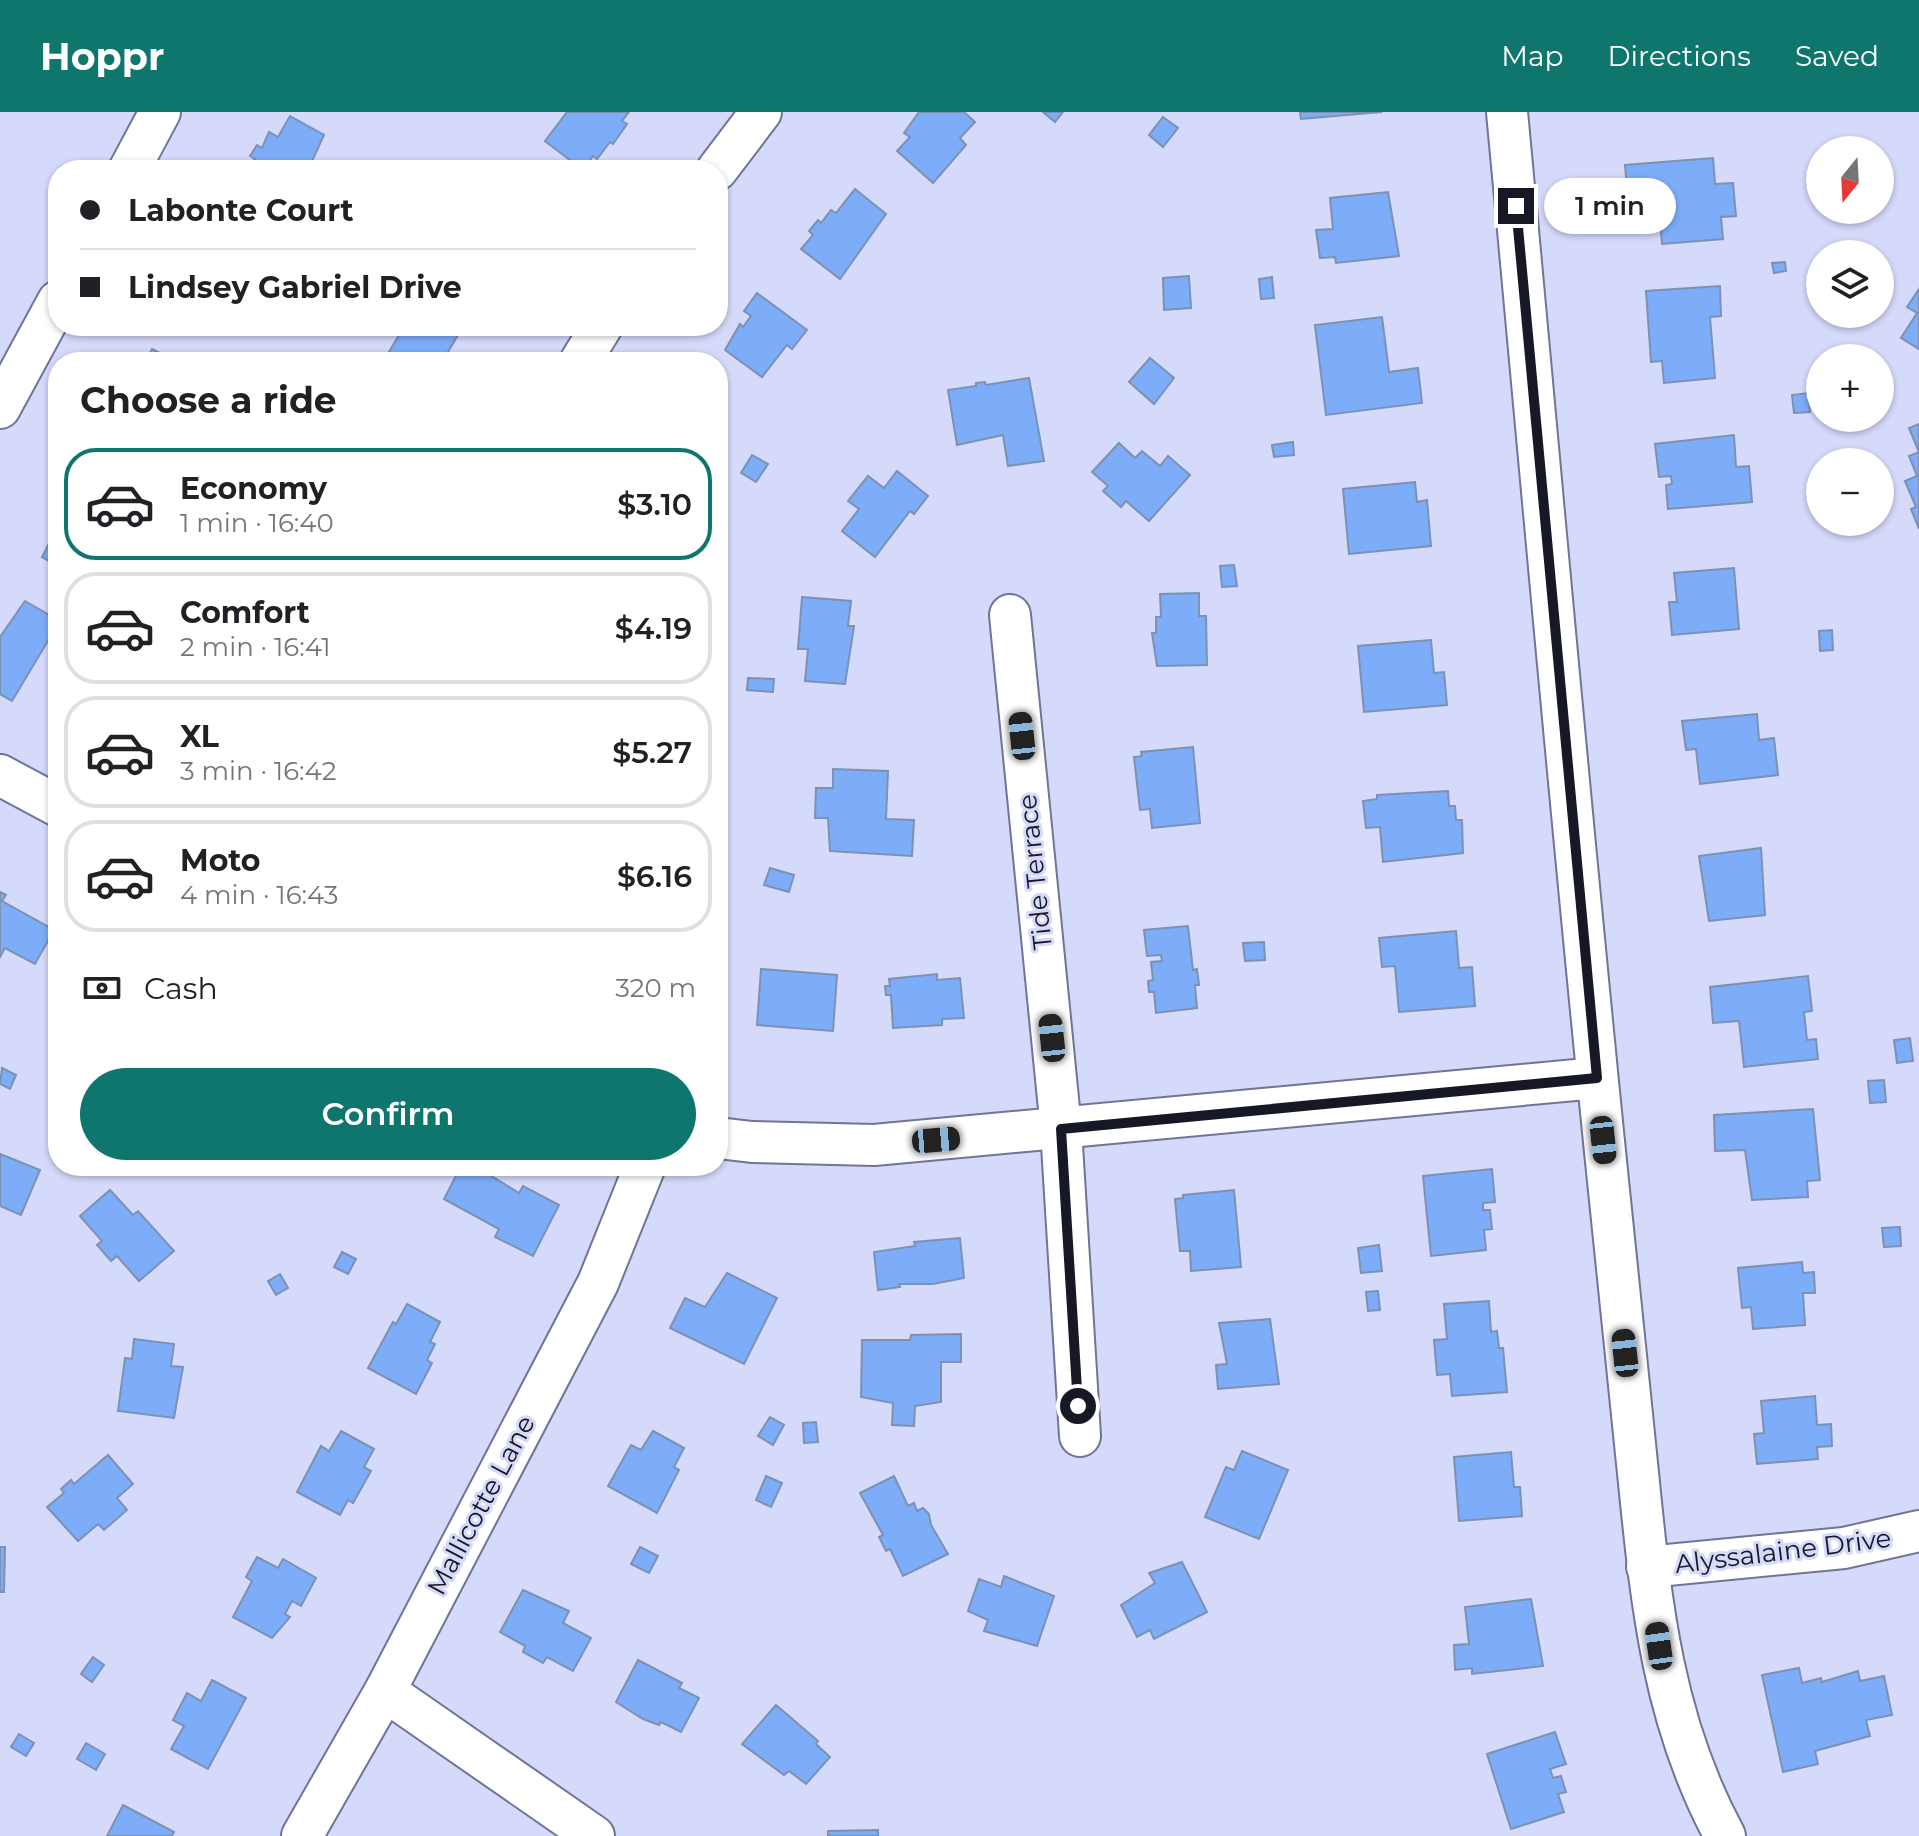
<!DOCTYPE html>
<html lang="en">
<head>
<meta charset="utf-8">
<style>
	body { margin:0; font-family:Montserrat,sans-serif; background:#f6f6f6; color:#202124; height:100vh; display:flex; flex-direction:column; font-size:30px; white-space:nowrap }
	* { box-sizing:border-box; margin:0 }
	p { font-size:26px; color:#757577 }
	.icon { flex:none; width:44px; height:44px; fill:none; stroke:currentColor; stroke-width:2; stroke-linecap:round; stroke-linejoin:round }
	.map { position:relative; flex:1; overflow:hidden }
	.panel { position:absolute; left:48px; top:240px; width:680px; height:824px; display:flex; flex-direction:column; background:#fff; border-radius:32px; box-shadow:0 2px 6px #0004 }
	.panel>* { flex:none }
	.guide { position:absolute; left:48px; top:48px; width:680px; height:176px; border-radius:32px; box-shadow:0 2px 6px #0004; display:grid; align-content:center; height:176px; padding:0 32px; background:#fff }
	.needle { width:52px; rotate:198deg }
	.buttons { position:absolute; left:1806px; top:24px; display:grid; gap:16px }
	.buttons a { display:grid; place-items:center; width:88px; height:88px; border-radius:50%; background:#fff; box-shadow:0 2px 6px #0004; font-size:40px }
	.end { position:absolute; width:36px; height:36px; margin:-18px; border:10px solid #161826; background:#fff; box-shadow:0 0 0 4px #fff }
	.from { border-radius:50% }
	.bubble { position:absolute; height:56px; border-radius:28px; background:#fff; box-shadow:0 2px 6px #0004; font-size:26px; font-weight:600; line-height:56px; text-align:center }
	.car { position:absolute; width:24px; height:48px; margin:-24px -12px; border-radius:10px; box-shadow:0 0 6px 2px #0007; background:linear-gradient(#222 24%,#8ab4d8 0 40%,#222 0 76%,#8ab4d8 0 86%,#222 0) }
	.guide b { display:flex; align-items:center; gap:28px; height:76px; font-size:30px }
	.guide b+b { border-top:2px solid #e0e0e0 }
	.guide i { width:20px; height:20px; background:#202124 }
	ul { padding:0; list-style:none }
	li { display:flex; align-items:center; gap:24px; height:112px; margin:0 16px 12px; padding:0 16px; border:4px solid #e0e0e0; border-radius:32px }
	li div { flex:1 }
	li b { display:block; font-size:30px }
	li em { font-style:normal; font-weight:600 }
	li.active { border-color:#0f766e }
	li>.icon { width:72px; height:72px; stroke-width:1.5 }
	h2 { padding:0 32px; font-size:36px; line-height:96px }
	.pay { display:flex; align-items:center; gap:20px; height:88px; padding:0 32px; font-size:30px }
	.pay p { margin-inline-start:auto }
	.action { display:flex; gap:16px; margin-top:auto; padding:16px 32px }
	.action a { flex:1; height:92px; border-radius:48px; background:#0f766e; color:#fff; font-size:32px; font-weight:600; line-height:92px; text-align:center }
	header { display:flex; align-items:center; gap:48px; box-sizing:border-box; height:112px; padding:0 40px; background:#0f766e; color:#fff }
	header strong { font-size:38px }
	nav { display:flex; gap:44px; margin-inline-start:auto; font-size:28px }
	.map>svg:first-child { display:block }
	.building { fill:#7dadf9; stroke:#7c91b3; stroke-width:2 }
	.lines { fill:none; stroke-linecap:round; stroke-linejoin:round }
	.minor-casing { stroke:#707498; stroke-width:44 }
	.minor { stroke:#fff; stroke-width:40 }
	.route { stroke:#161826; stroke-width:10 }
	.labels { text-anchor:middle; stroke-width:6; stroke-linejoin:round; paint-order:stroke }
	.street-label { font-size:26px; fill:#161826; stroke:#d5d9fa }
</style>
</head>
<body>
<header>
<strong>Hoppr</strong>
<nav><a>Map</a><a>Directions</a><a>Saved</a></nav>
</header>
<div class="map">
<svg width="1919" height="1724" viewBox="0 0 1919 1724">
	<rect width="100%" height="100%" fill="#d5d9fa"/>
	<g class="building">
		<path d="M567,0h62l-7,9 5,3 -14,20 -3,-2 -13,17 -4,-3 -10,14 -38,-29z"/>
		<path d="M919,0h45l11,10 -15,16 6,7 -33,38 -36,-32 13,-14 -6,-4z"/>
		<path d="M1043,0h20l-8,10z"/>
		<path d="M1300,0h82l-81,7z"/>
		<path d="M290,4l34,19 -16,35h-62l9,-11 -5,-3 7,-11 5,3 7,-16 9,5z"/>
		<path d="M1163,5l15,11 -15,19 -14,-12z"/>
		<path d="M1713,46l2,26 18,-1 3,33 -15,1 2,22 -61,5 -2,-23 -7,1 -1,-16 8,-3v-5l-32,2 -3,-35z"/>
		<path d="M855,77l31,25 -46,65 -39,-30 12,-14 -4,-4 9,-11 3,3 10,-13 5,3z"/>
		<path d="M1388,80l11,64 -63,7 -1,-6 -15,1 -4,-28 17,-1 -3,-31z"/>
		<path d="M1785,150l1,9 -12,2 -2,-10z"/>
		<path d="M1189,164l2,32 -27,2 -1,-32z"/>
		<path d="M1272,165l2,21 -13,1 -2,-20z"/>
		<path d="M1720,174l1,30 -11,1 5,61 -51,5 -2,-22 -11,1 -5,-71z"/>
		<path d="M1919,177v60l-18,-11 16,-25 -10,-6z"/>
		<path d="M757,181l50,37 -15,19 -5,-4 -25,32 -37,-27 15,-26 3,3 8,-11 -7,-5z"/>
		<path d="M1382,205l7,55 29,-4 4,35 -96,12 -11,-90z"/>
		<path d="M416,214h39l6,4 -16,27 4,5h-66l19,-32 8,5z"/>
		<path d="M152,237l25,13h-32z"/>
		<path d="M1150,246l24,20 -20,26 -25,-22z"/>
		<path d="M1029,266l15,83 -36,5 -5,-31 -46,10 -9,-55 28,-4v-3l9,-1 1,3z"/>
		<path d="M1808,281l2,19 -16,1 -2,-18z"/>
		<path d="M1919,312v28l-10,-24z"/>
		<path d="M1734,323l2,32 13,-1 3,36 -84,7 -2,-24 6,-1 -1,-8 -12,1 -4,-33z"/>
		<path d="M1293,330l1,13 -20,2 -2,-12z"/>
		<path d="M1119,331l16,15 7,-7 18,15 8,-10 22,19 -41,46 -23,-20 -5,6 -18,-16 5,-5 -16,-14z"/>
		<path d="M1919,340v77l-8,-20 5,-2 -11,-26 12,-5 -8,-20z"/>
		<path d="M752,343l16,9 -12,18 -15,-9z"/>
		<path d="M897,359l31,25 -14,18 -4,-3 -35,46 -33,-26 17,-22 -11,-8 20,-25 16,12z"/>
		<path d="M1415,370l2,20 10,-2 4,46 -82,8 -6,-65z"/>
		<path d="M57,399l1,-1v56l-16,-9 15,-29 -5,-8z"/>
		<path d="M1234,453l3,21 -15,1 -2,-21z"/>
		<path d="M1734,456l5,61 -67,6 -3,-33h8l-3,-29z"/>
		<path d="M1199,481v23h7l1,49 -50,1 -5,-33h4v-16h5l-1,-23z"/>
		<path d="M802,485l49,4 -3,25h6l-9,58 -40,-3 3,-32h-10z"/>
		<path d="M25,489l33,19v4l-46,77 -12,-7v-57z"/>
		<path d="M1832,518l1,20 -13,1 -1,-20z"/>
		<path d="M1431,528l3,33 10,-1 3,33 -83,7 -6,-66z"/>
		<path d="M748,566l26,1 -1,13 -26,-2z"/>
		<path d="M1757,602l2,26 15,-2 4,37 -78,9 -4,-35 -10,1 -4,-29z"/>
		<path d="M1193,635l7,76 -48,5 -2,-19 -10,1 -6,-53 8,-1 -1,-4z"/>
		<path d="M833,657l55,2 -2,48 28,1 -2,36 -82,-5 -2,-33h-13l1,-30h17z"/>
		<path d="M1448,679l1,15h6l1,14h6l1,33 -80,9 -3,-35 -14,1 -3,-27 14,-2v-4z"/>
		<path d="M1761,736l4,67 -56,6 -10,-65z"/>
		<path d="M770,756l24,7 -5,17 -25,-7z"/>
		<path d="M0,780l6,3 -4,6 52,29 -19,34 -30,-16 -5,9z"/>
		<path d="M1188,814l5,44 4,-1 2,16h-4l2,23 -41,5 -2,-21h-5l-1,-11 5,-1 -2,-18 11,-1 -1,-6 -14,1 -3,-26z"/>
		<path d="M1456,819l3,37 13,-1 3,39 -76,6 -4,-46 -13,1 -3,-29z"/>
		<path d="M1264,830l1,18 -20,1 -2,-18z"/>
		<path d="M761,857l76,6 -4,56 -76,-6z"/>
		<path d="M937,862v6l23,-2 4,40 -22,1v6l-49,3 -2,-33h-5l-1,-9h5l-1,-7z"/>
		<path d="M1808,864l4,35 -8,1 3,28 9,-1 2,20 -74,8 -5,-46 -26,2 -3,-36z"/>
		<path d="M1910,926l3,23 -16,2 -3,-23z"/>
		<path d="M2,956l14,7 -6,14 -10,-5z"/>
		<path d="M1884,968l2,22 -16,1 -2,-22z"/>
		<path d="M1813,997l7,71 -13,1 1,16 -56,3 -7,-50 -30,1 -1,-36z"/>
		<path d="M0,1042l40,16 -19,45 -21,-9z"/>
		<path d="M461,1054l20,9 2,-4 36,22 4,-7 36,19 -26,51 -38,-19 4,-8 -55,-30z"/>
		<path d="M1492,1057l3,33 -12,1v7h7l2,19 -8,1 2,20 -55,6 -8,-80z"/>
		<path d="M110,1078l23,25 5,-4 36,40 -35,30 -22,-25 -6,5 -14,-16 5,-4 -22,-25z"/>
		<path d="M1234,1078l7,77 -50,4 -1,-20h-10l-5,-52 8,-1v-3z"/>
		<path d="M1900,1115l1,19 -17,1 -2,-19z"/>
		<path d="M960,1126l4,40 -31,6h-34l1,3 -22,3 -4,-38 41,-6 -1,-4z"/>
		<path d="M1379,1133l3,26 -21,2 -3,-25z"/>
		<path d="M342,1140l14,7 -8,15 -14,-7z"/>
		<path d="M1802,1150l1,11 11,-1 1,21h-12l2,32 -52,4 -2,-22 -9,1 -4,-40z"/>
		<path d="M727,1161l50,25 -33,66 -74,-36 15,-30 20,9z"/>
		<path d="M280,1162l8,14 -12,7 -8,-14z"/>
		<path d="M1378,1179l2,19 -12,1 -2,-19z"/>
		<path d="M1489,1189l2,31 6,-1 2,17h4l4,44 -55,4 -2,-22 -13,1 -3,-35 13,-1 -3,-35z"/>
		<path d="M407,1192l33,18 -10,20 5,2 -8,16 5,3 -16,31 -48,-26 25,-46 3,2z"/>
		<path d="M1270,1207l9,65 -61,5 -2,-24 11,-1 -8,-41z"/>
		<path d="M961,1222v28h-20v40l-26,4 -1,20 -22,-1 1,-22 -32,-6 1,-57h48l1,-5z"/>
		<path d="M134,1227l40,5 -3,22 12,1 -9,51 -56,-7 7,-53 7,1z"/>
		<path d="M1815,1284l2,29 14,-1 1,22 -15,1 1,12 -61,5 -3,-30 10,-1 -3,-32z"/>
		<path d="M770,1305l14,8 -11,20 -15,-9z"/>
		<path d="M816,1310l2,20 -14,1 -1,-20z"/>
		<path d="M341,1319l33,18 -10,18 7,4 -18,32 -5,-3 -8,15 -43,-23 24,-46 8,5z"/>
		<path d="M653,1319l31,17 -10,19 5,3 -22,43 -49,-27 23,-41 10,5z"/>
		<path d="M1242,1339l46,19 -29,69 -54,-22 21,-50 8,3z"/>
		<path d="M1511,1340l3,35h6l2,29 -63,5 -5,-64z"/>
		<path d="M108,1343l25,29 -16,14 10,12 -23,20 -6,-6 -20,17 -31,-34 17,-14 -3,-4 10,-9 3,4z"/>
		<path d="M766,1364l16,7 -11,24 -15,-7z"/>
		<path d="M894,1364l14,30 6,-3 3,8 6,-3 6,6 2,11 17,29 -45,22 -13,-27 -4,2 -7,-14 4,-2 -23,-42z"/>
		<path d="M0,1435h5l-1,45h-4z"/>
		<path d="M640,1435l18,9 -9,17 -18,-9z"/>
		<path d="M257,1445l21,11 5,-9 33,19 -15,28 -9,-5 -7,13 5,3 -18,21 -39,-21 19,-36 -6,-4z"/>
		<path d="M1182,1450l25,50 -53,27 -4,-9 -13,7 -16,-32 34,-22 -6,-10z"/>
		<path d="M1004,1464l50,20 -17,50 -53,-15 4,-11 -20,-9 11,-32 22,8z"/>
		<path d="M523,1478l46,21 -6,12 28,15 -18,33 -26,-14 -4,6 -20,-11 2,-6 -25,-14z"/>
		<path d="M1531,1487l12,67 -71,8v-6l-17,2 -1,-25 15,-1 -4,-37z"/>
		<path d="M93,1545l11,8 -12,17 -11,-8z"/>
		<path d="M638,1548l44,23 -3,5 20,10 -18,34 -20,-10 -2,3 -16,-6 -27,-17z"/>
		<path d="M1799,1556l3,15 19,-5 1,4 36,-11 2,10 24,-5 8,39 -26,5 4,16 -55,15 3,13 -35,8 -21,-97z"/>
		<path d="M212,1568l34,18 -38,71 -37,-20 13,-23 -11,-6 14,-27 14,8z"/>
		<path d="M776,1593l42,36 -2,3 14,13 -24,27 -17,-13 -5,4 -42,-31z"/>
		<path d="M1555,1620l11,32 -16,5 3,9 8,-2 5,16 -8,2 6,18 -53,17 -24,-75z"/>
		<path d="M19,1622l15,9 -8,13 -15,-9z"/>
		<path d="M86,1631l19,11 -9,16 -19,-11z"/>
		<path d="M123,1693l51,27 -2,4h-65z"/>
		<path d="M878,1718v6h-50v-5z"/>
	</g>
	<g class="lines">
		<g class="minor-casing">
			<g id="minor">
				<path d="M1507,0c35,372 67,745 106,1117 8,81 16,162 25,244 13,129 24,247 87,363"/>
				<path d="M129,58l31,-58"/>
				<path d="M717,58l44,-58"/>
				<path d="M580,250l22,-36"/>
				<path d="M0,296l58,-107"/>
				<path d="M1010,503l51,514 19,307"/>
				<path d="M0,663l58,31"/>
				<path d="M718,1026l34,4 122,3 723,-67"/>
				<path d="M1647,1455l197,-19 75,-17"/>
				<path d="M385,1579l209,145"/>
				<path d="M302,1724l83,-145 213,-408 47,-117"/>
			</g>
		</g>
		<use href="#minor" class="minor"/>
	</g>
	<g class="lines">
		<path class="route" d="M1078,1294l-17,-277 536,-51 -81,-872"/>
	</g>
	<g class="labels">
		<g class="street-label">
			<text transform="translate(1035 760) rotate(-96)" y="9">Tide Terrace</text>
			<text transform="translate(481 1393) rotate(-62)" y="9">Mallicotte Lane</text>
			<text transform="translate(1783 1439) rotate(-7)" y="9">Alyssalaine Drive</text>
		</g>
	</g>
</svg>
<div class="buttons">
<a><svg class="needle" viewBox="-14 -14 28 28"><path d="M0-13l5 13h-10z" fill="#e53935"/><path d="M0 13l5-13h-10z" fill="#757577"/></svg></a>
<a><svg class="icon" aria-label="layers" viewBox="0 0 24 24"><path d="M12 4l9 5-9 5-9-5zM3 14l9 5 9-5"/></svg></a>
<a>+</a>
<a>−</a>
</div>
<i class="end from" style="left:1078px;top:1294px"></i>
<i class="end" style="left:1516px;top:94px"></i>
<div class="bubble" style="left:1544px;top:66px;width:132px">1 min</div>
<i class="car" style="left:1022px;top:624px;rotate:354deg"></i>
<i class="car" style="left:1052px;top:926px;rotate:354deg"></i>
<i class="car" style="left:936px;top:1028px;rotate:85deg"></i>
<i class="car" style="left:1603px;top:1028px;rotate:174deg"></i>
<i class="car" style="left:1625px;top:1241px;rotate:354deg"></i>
<i class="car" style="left:1659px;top:1534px;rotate:352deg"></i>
<div class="guide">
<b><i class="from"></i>Labonte Court</b>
<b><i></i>Lindsey Gabriel Drive</b>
</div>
<section class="panel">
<h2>Choose a ride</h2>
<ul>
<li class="active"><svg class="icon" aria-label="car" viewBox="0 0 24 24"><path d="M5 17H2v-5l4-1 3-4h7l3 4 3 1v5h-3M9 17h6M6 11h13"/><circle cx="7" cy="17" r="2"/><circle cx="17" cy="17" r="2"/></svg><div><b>Economy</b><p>1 min · 16:40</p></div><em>$3.10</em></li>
<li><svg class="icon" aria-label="car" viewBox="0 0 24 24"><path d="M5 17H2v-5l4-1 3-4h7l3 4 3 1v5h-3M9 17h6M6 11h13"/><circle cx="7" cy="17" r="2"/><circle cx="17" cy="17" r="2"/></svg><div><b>Comfort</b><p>2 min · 16:41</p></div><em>$4.19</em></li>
<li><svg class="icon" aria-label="car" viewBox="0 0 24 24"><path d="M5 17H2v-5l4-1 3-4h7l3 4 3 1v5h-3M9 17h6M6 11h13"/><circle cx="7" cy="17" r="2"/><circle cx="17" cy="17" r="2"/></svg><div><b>XL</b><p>3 min · 16:42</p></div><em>$5.27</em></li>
<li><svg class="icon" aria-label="car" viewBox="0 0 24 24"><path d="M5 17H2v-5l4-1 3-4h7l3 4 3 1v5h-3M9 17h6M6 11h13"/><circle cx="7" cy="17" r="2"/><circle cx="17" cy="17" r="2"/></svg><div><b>Moto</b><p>4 min · 16:43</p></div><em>$6.16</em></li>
</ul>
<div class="pay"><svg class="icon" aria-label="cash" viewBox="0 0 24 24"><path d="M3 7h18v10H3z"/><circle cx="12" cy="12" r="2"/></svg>Cash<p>320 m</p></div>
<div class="action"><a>Confirm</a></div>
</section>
</div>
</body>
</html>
